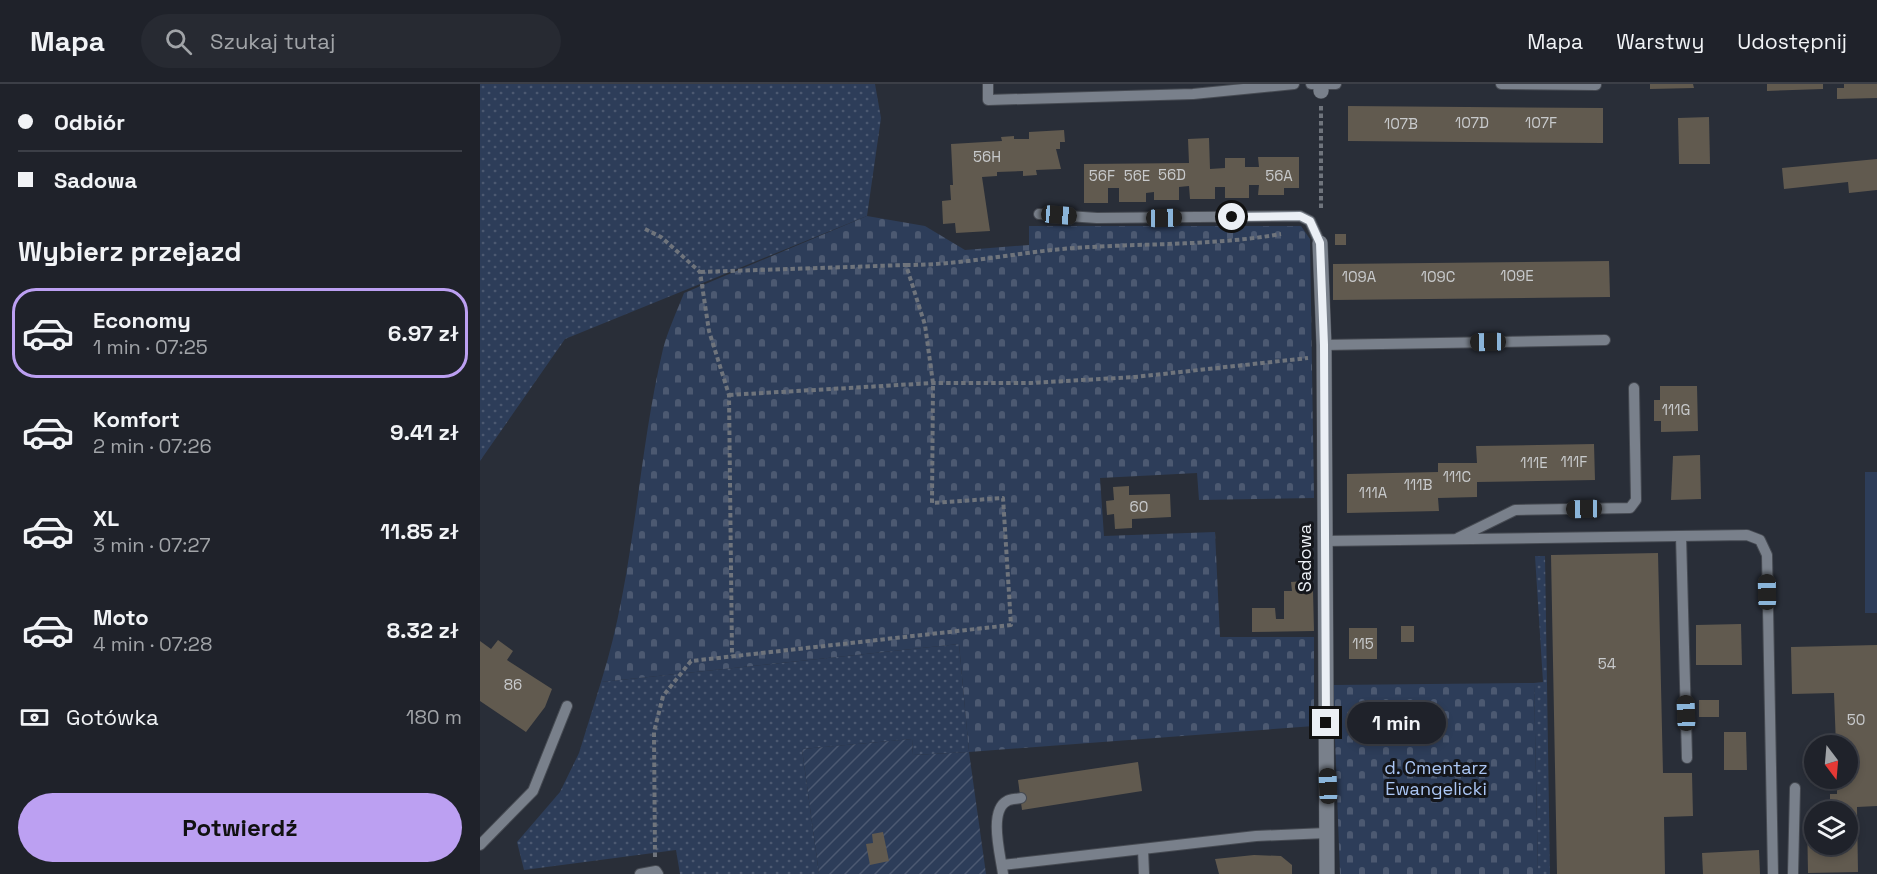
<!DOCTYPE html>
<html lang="pl">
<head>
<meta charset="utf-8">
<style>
	body { margin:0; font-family:"Space Grotesk",sans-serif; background:#272a32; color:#f1f3f6; height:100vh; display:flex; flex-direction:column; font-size:22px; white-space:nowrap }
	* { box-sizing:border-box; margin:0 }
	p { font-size:20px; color:#a1a4a8 }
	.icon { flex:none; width:33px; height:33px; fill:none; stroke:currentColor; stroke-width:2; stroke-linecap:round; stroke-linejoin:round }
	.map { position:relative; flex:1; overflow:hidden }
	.side { display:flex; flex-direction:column; background:#1f222a; width:480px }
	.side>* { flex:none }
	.banner { display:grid; align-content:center; height:132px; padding:0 18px; background:#1f222a }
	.needle { width:39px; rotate:164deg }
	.fabs { position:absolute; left:1324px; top:651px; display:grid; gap:12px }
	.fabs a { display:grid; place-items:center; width:54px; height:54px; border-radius:50%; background:#1f222a; box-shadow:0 3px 9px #0003,0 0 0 2px #3c3f47; font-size:30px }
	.end { position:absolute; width:27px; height:27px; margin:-14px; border:8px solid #ebeff5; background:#111; box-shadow:0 0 0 3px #111 }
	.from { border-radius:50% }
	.bubble { position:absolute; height:42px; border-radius:21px; background:#1f222a; box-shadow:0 3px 9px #0003,0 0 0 2px #3c3f47; font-size:20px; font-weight:700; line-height:42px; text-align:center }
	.car { position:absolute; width:18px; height:36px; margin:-18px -9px; border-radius:8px; box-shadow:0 0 4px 2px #0007; background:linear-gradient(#222 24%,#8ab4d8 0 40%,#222 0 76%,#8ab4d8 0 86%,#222 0) }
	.banner b { display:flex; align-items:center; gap:21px; height:57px; font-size:22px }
	.banner b+b { border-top:2px solid #3c3f47 }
	.banner i { width:15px; height:15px; background:#f1f3f6 }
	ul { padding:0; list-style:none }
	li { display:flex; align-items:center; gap:18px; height:90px; margin:0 12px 9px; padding:0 6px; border:3px solid transparent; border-radius:24px }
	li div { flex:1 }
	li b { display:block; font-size:22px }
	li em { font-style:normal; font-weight:700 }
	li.current { border-color:#bca0f2 }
	li>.icon { width:54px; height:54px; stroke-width:1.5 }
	h2 { padding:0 18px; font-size:27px; line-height:72px }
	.pay { display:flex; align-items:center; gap:15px; height:66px; padding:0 18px; font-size:22px }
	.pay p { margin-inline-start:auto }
	.button { display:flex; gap:12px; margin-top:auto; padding:12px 18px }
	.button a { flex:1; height:69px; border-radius:36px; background:#bca0f2; color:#111; font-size:24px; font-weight:700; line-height:69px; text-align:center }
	header { display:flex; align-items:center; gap:36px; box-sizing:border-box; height:84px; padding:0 30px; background:#1f222a; border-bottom:2px solid #3c3f47 }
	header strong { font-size:28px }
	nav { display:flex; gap:33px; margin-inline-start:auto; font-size:21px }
	.search { width:420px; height:54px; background:#272a32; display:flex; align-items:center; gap:15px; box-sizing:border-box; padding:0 21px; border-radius:33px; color:#a1a4a8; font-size:22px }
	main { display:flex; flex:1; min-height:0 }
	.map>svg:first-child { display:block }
	.grass { fill:url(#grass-dots) }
	.cemetery { fill:url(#cemetery-stones) }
	.garden { fill:url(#garden-furrows) }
	.pitch { fill:#2d3d59 }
	.building { fill:#615a4f }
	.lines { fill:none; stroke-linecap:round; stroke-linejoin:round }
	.lane-casing { stroke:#464a52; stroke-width:12 }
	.street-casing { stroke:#464a52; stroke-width:16 }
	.path { stroke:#6f747c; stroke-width:4; stroke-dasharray:4.5 3; stroke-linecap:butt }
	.lane { stroke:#79808b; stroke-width:10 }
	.street { stroke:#79808b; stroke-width:15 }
	.route { stroke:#ebeff5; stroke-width:8 }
	.labels { text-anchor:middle; stroke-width:6; stroke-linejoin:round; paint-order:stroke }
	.number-label { font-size:15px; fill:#c8cacc }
	.street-label { font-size:18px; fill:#ebeff5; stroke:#14161b }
	.park-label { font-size:18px; fill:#abc6f4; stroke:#14161b }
</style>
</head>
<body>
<header>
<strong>Mapa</strong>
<div class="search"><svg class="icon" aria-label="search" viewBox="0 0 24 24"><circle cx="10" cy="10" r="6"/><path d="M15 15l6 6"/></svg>Szukaj tutaj</div>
<nav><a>Mapa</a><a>Warstwy</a><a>Udostępnij</a></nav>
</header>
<main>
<section class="side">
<div class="banner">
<b><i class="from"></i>Odbiór</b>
<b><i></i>Sadowa</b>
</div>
<h2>Wybierz przejazd</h2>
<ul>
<li class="current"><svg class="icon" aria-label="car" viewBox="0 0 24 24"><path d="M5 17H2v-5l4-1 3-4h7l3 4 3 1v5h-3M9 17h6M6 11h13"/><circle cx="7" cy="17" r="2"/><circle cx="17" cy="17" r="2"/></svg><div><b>Economy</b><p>1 min · 07:25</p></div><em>6.97 zł</em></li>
<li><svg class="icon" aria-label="car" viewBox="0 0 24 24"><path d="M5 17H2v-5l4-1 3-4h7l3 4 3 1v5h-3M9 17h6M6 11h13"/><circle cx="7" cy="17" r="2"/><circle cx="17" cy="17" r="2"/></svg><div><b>Komfort</b><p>2 min · 07:26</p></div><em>9.41 zł</em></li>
<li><svg class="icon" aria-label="car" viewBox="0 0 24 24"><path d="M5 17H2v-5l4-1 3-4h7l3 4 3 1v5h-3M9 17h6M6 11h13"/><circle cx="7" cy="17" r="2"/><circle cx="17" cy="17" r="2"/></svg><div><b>XL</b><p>3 min · 07:27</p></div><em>11.85 zł</em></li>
<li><svg class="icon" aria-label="car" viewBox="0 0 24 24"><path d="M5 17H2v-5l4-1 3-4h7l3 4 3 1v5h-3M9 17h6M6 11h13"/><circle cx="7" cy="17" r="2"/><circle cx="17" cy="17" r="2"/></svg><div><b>Moto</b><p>4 min · 07:28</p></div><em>8.32 zł</em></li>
</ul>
<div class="pay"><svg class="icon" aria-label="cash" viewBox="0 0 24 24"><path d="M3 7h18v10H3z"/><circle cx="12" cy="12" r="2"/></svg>Gotówka<p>180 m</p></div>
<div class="button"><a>Potwierdź</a></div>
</section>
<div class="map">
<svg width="1397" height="790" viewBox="0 0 1397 790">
	<defs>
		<pattern id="grass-dots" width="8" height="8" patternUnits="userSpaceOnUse" patternTransform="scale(1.5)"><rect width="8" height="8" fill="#2d3d59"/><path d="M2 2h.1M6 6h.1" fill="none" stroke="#4c5971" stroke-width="1.8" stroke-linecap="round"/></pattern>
		<pattern id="cemetery-stones" width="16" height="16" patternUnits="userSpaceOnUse" patternTransform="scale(1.5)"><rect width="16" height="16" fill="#2d3d59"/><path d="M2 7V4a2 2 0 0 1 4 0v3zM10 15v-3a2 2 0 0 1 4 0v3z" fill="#4c5971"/></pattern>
		<pattern id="garden-furrows" width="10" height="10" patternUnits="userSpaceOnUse" patternTransform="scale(1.5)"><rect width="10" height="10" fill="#2d3d59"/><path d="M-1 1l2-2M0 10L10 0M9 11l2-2" fill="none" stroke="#4c5971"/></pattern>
	</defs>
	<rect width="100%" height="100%" fill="#292e38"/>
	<g class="grass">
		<path d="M0,0h395l6,34 -14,98 -302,123 -85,122z"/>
		<path d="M1055,472h10l5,318h-12l-4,-191 9,-1z"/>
		<path d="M479,560l10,108 -56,3 -1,-16 -110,10 17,125h-139l-4,-24 -152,20 -7,-28 43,-50 19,-39 22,-71z"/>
	</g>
	<g class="cemetery">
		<path d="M387,132l58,10 40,24 64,-5v-19h272l9,13 4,259 -115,2 -2,-27 -97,5 4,58 111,-4 5,105h94v89l-345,26 -10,-108 -358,38c34,-107 36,-223 62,-333 5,-19 14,-38 21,-56z"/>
		<path d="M1054,599l4,191h-198l-7,-189z"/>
	</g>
	<path class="garden" d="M432,655l1,16 56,-3 17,122h-167l-17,-125z"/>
	<rect class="pitch" x="1385" y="388" width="12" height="141"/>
	<g class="building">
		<path d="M1170,0h43l1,4 -44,1z"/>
		<path d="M1287,0h56v5l-56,2z"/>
		<path d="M1364,0h33v14l-40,1v-11h7z"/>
		<path d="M868,22l255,2v35l-255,-2z"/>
		<path d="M1229,33l1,47h-31l-1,-46z"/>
		<path d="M584,46l1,12h-5v7h-4l5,20 -25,1 1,5 -14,1v-5l-26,1v4l-15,1 8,54 -34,2 -1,-10 -12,1 -1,-23 9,-1 -1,-15h3l-2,-41 51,-3 -1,-4 13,-1v3h15v-7z"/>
		<path d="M729,54l1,31 15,-1v-10h20v9h14l-1,-10h41v31h-15v7h-26l1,-10h-10v13h-24v-11h-10v12h-25l-1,-13 -10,1v13h-25v-8l-8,1v9h-27v-14h-11v15h-24v-39l105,-1 -1,-24z"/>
		<path d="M1397,75v31l-28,3 -1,-11 -64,7 -2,-21z"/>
		<rect x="855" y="150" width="11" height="11"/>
		<path d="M1129,177l1,36 -277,3v-36z"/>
		<path d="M1180,302h37l1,45 -37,1v-11h-7v-21h6z"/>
		<path d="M1114,360l1,36 -118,2v15l-39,1 1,13 -92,2v-39l91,-2v-9h39l-1,-17z"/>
		<path d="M1220,371l1,44 -30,1 2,-44z"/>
		<path d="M649,402v9l41,-1 1,23 -39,2v9l-17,1 -1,-15 -7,1 -1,-14 8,-1 -1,-13z"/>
		<path d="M1178,469l5,220h29l1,43 -29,1 1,57h-108l-6,-319z"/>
		<path d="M825,497v10h8l1,40 -62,1v-24h23l1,11h8v-28h8l-1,-9z"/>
		<path d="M1261,540l1,41h-46v-40z"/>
		<rect x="921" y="542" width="13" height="16"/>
		<rect x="869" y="544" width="28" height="31"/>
		<path d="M18,556l15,11 -6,9 45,29 -7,18 -19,25 -46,-31v-60l11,8z"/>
		<path d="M1397,561v161l-20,1 1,65 -50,1 -1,-57h8v28h33v-32h-18v-18h7v-16h11v-32h-12l-2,-53 -42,1 -1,-47z"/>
		<rect x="1219" y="616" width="20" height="17"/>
		<path d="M1244,648h22l1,38h-23z"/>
		<path d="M658,678l4,29 -120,19 -4,-30z"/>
		<path d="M403,748l6,29 -19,4 -4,-21 7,-1 -1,-9z"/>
		<path d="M1279,766l1,24h-57l-1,-21z"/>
		<path d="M774,771l27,1 11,9v9h-73l-4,-15z"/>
	</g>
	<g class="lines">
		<g class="lane-casing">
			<g id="lane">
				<path d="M508,0v16l205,-6 101,-10"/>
				<path d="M831,0h25"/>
				<path d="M1021,0l95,1"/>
				<path d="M559,130l58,4 203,-2 10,5 10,22"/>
				<path d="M844,261l281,-5"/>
				<path d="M1201,452l6,222"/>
				<path d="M978,454l57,-28 115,-2 6,-8 -2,-112"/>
				<path d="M845,457l422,-6 13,5 7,15 6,319"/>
				<path d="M0,761l53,-54 34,-85"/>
				<path d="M663,765l1,25"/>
				<path d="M522,781l254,-29 70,-3"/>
				<path d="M160,790l16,-3 2,3"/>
				<path d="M523,790c-2,-17 -15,-63 4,-73 3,-2 10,-2 14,-3"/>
				<path d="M1313,790l2,-86"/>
			</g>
		</g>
		<g class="street-casing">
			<g id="street">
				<path d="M841,0v7"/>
				<path d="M840,159l4,102 3,529"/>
			</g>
		</g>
		<g class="path">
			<path d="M841,22v104"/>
			<path d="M165,145l16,8 39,35 9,59 20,64 3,261"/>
			<path d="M426,181c59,0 111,-13 169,-17 68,-5 138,-2 206,-14"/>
			<path d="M249,311l204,-12h98l104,-6 173,-19"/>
			<path d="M175,773l-1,-125 9,-36 28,-35 320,-36 -8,-127 -71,5 1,-120 -8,-58 -19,-60 -206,7"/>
		</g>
		<use href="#lane" class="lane"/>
		<use href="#street" class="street"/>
	</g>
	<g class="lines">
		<path class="route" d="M752,133l68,-1 10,5 10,22 4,102 2,378"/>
	</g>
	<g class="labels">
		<g class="number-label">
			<text x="992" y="44">107D</text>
			<text x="1061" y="44">107F</text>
			<text x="921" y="45">107B</text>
			<text x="507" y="78">56H</text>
			<text x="692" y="96">56D</text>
			<text x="622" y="97">56F</text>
			<text x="657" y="97">56E</text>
			<text x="799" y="97">56A</text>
			<text x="1037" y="197">109E</text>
			<text x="879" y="198">109A</text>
			<text x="958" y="198">109C</text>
			<text x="1196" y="331">111G</text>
			<text x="1094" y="383">111F</text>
			<text x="1054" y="384">111E</text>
			<text x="977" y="398">111C</text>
			<text x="938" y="406">111B</text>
			<text x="893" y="414">111A</text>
			<text x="659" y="428">60</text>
			<text x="883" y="565">115</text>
			<text x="1127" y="585">54</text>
			<text x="33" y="606">86</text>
			<text x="1376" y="641">50</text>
		</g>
		<g class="street-label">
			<text transform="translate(825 474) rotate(-90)" y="6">Sadowa</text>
		</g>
		<g class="park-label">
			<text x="956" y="690">d. Cmentarz<tspan x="956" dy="21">Ewangelicki</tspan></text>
		</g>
	</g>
</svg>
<div class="fabs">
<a><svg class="needle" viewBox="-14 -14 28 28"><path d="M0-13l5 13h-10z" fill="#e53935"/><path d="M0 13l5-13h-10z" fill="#a1a4a8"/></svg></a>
<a><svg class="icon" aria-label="layers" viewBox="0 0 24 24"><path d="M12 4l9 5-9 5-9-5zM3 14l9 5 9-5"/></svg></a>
</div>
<i class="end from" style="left:752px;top:133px"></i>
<i class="end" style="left:846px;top:639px"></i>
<div class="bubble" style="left:867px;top:618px;width:99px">1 min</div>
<i class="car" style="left:579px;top:131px;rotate:95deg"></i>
<i class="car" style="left:684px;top:134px;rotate:89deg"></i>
<i class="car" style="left:1008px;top:258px;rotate:269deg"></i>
<i class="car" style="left:1104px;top:425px;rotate:269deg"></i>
<i class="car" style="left:1287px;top:508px;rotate:359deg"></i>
<i class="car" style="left:1206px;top:629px;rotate:358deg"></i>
<i class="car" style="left:848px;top:702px;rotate:358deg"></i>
</div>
</main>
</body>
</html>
